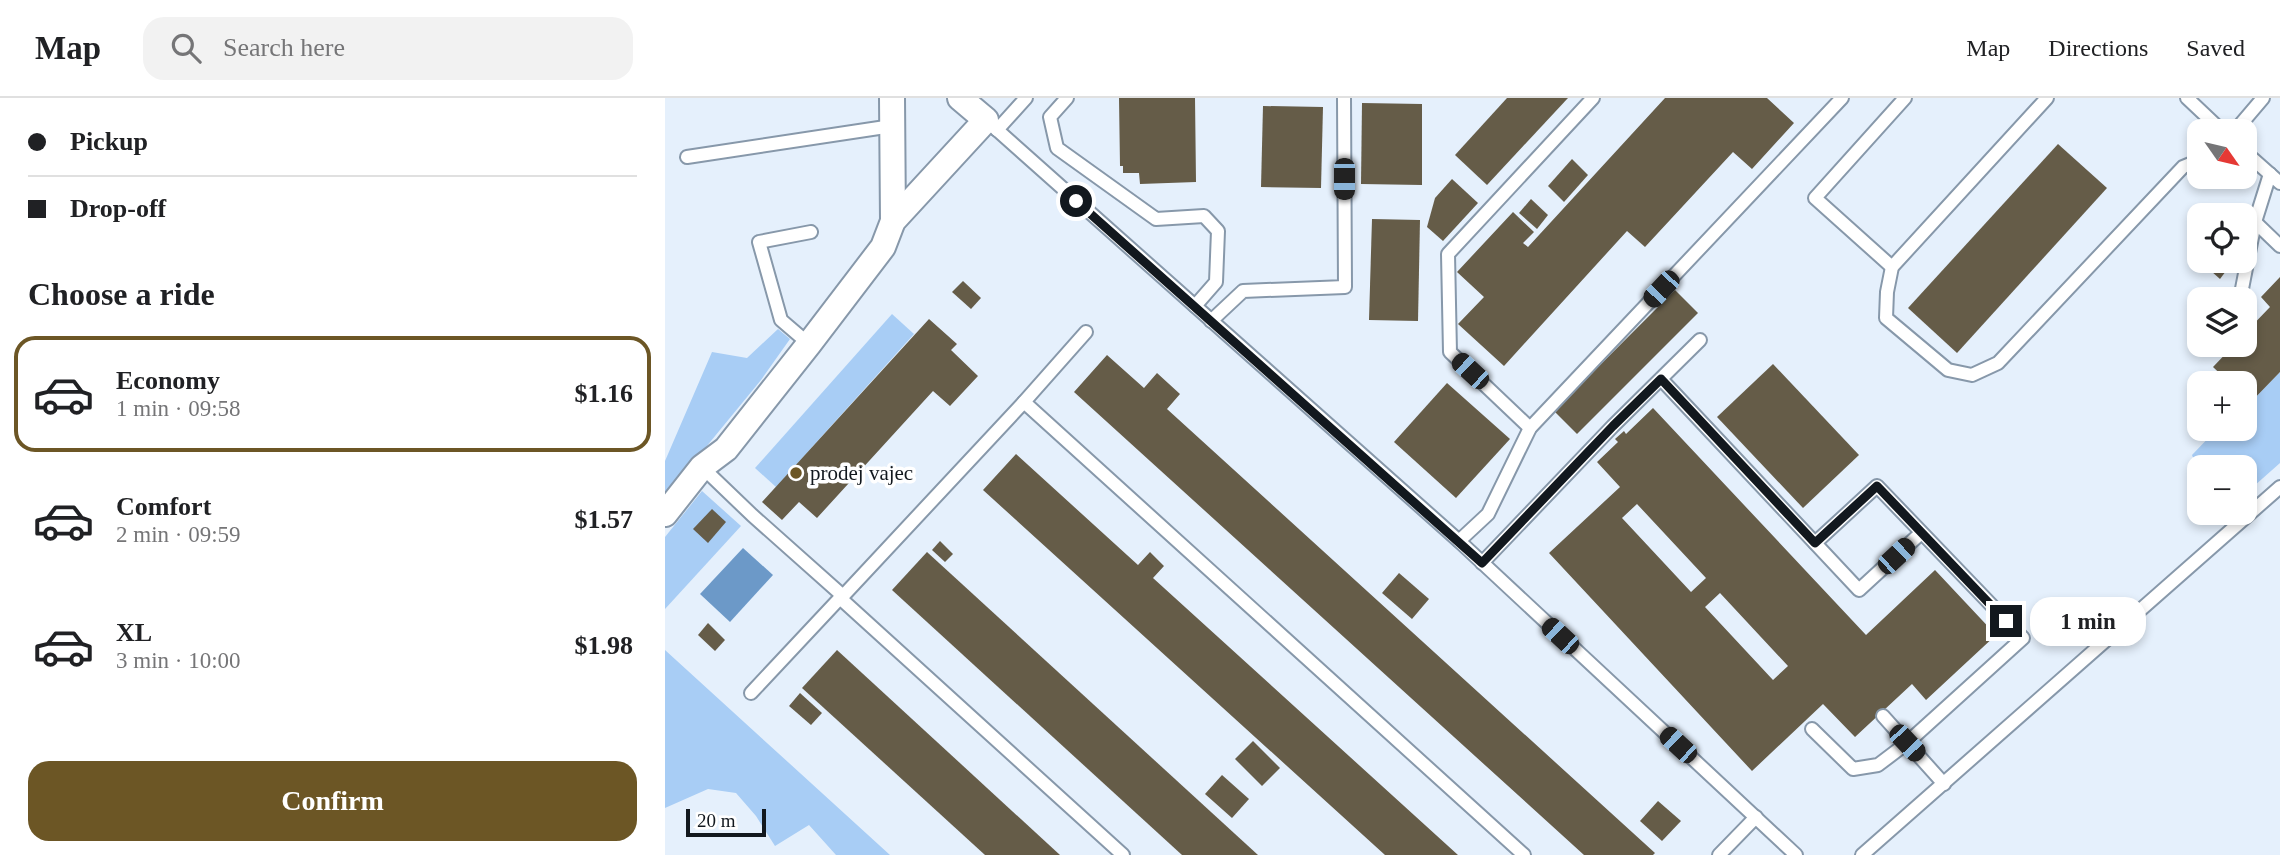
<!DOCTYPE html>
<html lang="en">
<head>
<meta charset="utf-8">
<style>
	body { margin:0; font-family:Georgia,serif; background:#f2f2f2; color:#202124; height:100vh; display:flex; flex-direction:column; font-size:26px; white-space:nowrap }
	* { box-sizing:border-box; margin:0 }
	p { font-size:23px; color:#757577 }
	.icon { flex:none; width:38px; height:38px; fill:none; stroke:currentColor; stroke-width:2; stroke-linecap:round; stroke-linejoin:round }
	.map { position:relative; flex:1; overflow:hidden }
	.panel { display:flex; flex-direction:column; background:#fff; width:665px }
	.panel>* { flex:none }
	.guide { display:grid; align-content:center; height:154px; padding:0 28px; background:#fff }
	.needle { width:46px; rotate:124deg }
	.controls { position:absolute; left:1522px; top:21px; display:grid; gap:14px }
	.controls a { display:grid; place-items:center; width:70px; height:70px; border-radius:14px; background:#fff; box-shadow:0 4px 10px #0003; font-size:35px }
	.scale { position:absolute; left:21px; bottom:18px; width:80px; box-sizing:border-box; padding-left:7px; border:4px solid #12181e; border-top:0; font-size:19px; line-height:24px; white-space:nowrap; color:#12181e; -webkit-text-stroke:5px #fff; paint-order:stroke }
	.end { position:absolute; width:32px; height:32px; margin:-16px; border:9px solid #12181e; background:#fff; box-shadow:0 0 0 4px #fff }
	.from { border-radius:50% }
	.bubble { position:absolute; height:49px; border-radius:21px; background:#fff; box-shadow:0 4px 10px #0003; font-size:23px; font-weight:700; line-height:49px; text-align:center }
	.car { position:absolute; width:21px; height:42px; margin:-21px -10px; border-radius:9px; box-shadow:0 0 5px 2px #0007; background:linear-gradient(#222 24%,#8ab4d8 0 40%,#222 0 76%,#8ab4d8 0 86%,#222 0) }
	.guide b { display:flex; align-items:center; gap:24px; height:66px; font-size:26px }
	.guide b+b { border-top:2px solid #e0e0e0 }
	.guide i { width:18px; height:18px; background:#202124 }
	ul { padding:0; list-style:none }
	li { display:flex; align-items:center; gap:21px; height:116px; margin:0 14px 10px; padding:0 14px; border:4px solid transparent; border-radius:21px }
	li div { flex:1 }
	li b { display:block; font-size:26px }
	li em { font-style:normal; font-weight:700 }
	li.active { border-color:#6c5625 }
	li>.icon { width:63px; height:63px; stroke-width:1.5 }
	h2 { padding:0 28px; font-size:32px; line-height:84px }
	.cta { display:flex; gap:14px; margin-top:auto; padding:14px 28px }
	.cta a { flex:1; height:80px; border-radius:21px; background:#6c5625; color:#fff; font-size:28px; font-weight:700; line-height:80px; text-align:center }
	header { display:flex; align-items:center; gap:42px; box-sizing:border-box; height:98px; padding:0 35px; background:#fff; border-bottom:2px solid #e0e0e0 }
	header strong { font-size:33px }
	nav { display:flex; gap:38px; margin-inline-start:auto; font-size:24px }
	.search { width:490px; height:63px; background:#f2f2f2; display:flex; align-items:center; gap:18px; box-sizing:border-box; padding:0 24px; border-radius:21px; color:#757577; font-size:26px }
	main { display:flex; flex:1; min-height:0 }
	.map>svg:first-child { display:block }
	.green { fill:#a8cdf5 }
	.water { fill:#6c99c8 }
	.building { fill:#655c48; fill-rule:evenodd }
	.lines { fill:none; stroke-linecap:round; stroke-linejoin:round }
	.service-casing { stroke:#8798aa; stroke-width:16 }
	.minor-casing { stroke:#8798aa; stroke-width:28 }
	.service { stroke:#fff; stroke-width:12 }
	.minor { stroke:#fff; stroke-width:24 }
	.route { stroke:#12181e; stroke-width:9 }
	.poi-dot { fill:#6c5625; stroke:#fff; stroke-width:2.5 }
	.labels { text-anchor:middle; stroke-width:7; stroke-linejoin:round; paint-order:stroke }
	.poi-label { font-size:21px; fill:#12181e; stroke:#fff; text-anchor:start }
</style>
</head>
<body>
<header>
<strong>Map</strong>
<div class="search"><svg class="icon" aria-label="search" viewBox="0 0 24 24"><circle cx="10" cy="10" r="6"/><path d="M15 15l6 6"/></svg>Search here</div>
<nav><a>Map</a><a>Directions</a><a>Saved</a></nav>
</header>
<main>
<section class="panel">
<div class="guide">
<b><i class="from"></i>Pickup</b>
<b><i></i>Drop-off</b>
</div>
<h2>Choose a ride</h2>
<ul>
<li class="active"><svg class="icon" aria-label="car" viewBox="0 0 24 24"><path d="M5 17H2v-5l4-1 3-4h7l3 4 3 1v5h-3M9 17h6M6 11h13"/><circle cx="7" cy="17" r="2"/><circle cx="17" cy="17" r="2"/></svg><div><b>Economy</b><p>1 min · 09:58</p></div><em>$1.16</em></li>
<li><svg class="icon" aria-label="car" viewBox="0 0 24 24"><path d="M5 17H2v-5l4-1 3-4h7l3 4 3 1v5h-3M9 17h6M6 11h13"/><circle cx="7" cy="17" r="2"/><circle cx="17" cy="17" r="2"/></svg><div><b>Comfort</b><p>2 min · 09:59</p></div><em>$1.57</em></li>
<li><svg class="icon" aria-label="car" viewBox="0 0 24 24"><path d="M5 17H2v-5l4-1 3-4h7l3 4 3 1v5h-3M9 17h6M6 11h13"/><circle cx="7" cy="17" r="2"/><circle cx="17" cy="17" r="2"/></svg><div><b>XL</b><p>3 min · 10:00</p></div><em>$1.98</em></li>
</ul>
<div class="cta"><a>Confirm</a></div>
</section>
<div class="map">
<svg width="1615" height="757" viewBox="0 0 1615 757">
	<rect width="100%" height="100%" fill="#e5f0fc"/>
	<g class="green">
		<path d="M227,216l22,20 -138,153 -21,-19z"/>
		<path d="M113,231l12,10 -29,41 -96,117v-36l47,-109 35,6z"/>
		<path d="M1615,274v91l-35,31v-27h-45v8l-8,-20 25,-26h28v-29l5,3z"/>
		<path d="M37,393l39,35 -76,83v-72z"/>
		<path d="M0,552l225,205h-54l-27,-30 -34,21 -19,-30 -20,-23 -28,-4 -43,19z"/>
	</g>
	<path class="water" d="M78,450l30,27 -43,47 -30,-28z"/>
	<g class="building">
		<path d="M454,0h76l1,84 -56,2 -1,-11h-16v-7h-3z"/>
		<path d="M842,0h61l-81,87 -32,-30z"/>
		<path d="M1000,0h102l27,25 -42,46 -19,-17 -88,95 -18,-16 -123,135 -46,-42 26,-27 -27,-25 56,-60 21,20 -11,11 5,4z"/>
		<path d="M697,5l60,1v81l-61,-1z"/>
		<path d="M598,8l60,1 -2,81 -60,-1z"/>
		<path d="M1393,46l49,44 -150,165 -49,-45z"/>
		<path d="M907,61l16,16 -24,27 -16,-16z"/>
		<path d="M787,81l26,24 -35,38 -16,-14 8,-29z"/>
		<path d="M866,101l17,16 -11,14 -18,-16z"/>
		<path d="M707,121l48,1 -2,101 -49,-1z"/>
		<path d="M1539,163h10l12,10 -6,8 -18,-16z"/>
		<path d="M1555,163h14l-6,7z"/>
		<path d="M1615,179v95l-30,31 -5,-5v-15h-15l-17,-16 21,-22h11v-12l25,-26 -9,-10z"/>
		<path d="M298,183l18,17 -10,11 -19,-17z"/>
		<path d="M1010,192l23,23 -121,121 -23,-23z"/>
		<path d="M264,221l28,25 -6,6 27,26 -28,30 -17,-15 -116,127 -18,-16 -17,18 -20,-18z"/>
		<path d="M442,257l37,33 13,-15 23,21 -13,15 488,444 -2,2h-69l-510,-463z"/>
		<path d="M1108,266l86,91 -56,53 -86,-91z"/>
		<path d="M782,285l63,56 -54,59 -62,-56z"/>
		<path d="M988,310l213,227 69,-65 61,65 -70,65 -14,-16 -57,53 -32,-33 -71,67 -203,-218 71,-66 -23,-25 21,-20 -3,-3 9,-8 2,3zM972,406l69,74 -15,14 -69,-74zM1055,495l68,73 -15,14 -68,-73z"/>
		<path d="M351,356l122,111 12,-13 14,14 -11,12 305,277h-73l-402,-365z"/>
		<path d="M47,411l14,13 -18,21 -15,-14z"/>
		<path d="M275,443l13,13 -8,8 -13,-12z"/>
		<path d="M262,454l331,303h-76l-290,-265z"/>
		<path d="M734,475l30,26 -17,20 -30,-26z"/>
		<path d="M43,525l17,17 -10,11 -17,-16z"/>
		<path d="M172,552l223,205h-75l-183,-167z"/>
		<path d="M135,595l22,20 -11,12 -22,-19z"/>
		<path d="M588,643l27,27 -18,18 -27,-27z"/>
		<path d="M557,677l27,24 -17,19 -27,-24z"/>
		<path d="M993,703l23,20 -19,20 -22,-20z"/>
	</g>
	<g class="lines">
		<g class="service-casing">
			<g id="service">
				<path d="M402,0l-17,19 7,31 99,71 48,-3 14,15 -2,51 -21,24"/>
				<path d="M1382,0l-155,169 -5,25 -1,26 62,52 24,5 26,-12 185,-196 17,-7"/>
				<path d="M1522,0l35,33"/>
				<path d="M321,22l473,421 337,314"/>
				<path d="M332,32l29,-32"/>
				<path d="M1570,33l28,-33"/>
				<path d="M1580,54l35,31"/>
				<path d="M22,59l205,-31"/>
				<path d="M1590,124l25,24"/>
				<path d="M1227,169l-77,-69 90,-100"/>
				<path d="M1575,201l15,-77 15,-48"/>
				<path d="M546,223l32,-30 102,-4 -1,-189"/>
				<path d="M144,246l-28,-24 -22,-78 52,-10"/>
				<path d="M996,281l198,211 62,-57"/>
				<path d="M359,304l62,-70"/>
				<path d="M865,330l-80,-76 -2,-98 145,-156"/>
				<path d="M37,369l50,48 91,81 -3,2 283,257"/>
				<path d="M794,443l29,-27 42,-86 312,-330"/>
				<path d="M817,465l131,-137 87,-86"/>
				<path d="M178,498l181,-194 500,453"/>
				<path d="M86,595l89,-95"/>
				<path d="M1218,618l61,68"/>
				<path d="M1147,631l41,40 25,-4 29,-22 116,-105 -146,-152 -62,57"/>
				<path d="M1054,757l37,-38"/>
				<path d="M1197,757l418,-368"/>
			</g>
		</g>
		<g class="minor-casing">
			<g id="minor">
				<path d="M227,0l1,123"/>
				<path d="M0,416l37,-47 24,-18 83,-105 74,-97 10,-26 93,-101 -26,-22"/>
			</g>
		</g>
		<use href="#service" class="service"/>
		<use href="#minor" class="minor"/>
	</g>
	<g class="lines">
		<path class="route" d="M411,103l406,362 131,-137 48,-47 154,164 62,-57 129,135"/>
	</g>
	<circle class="poi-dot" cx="131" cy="375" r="7"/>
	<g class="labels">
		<g class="poi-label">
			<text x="145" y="382">prodej vajec</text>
		</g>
	</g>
</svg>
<div class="controls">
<a><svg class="needle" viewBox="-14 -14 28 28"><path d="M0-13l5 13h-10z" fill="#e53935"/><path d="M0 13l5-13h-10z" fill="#757577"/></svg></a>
<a><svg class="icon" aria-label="locate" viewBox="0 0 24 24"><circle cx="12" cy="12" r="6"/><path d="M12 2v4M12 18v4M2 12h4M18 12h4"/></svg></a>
<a><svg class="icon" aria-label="layers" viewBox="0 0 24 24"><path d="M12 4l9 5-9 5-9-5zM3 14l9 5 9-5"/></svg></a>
<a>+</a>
<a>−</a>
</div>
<div class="scale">20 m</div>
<i class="end from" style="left:411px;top:103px"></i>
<i class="end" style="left:1341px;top:523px"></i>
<div class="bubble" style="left:1365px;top:499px;width:116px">1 min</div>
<i class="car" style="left:679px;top:81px;rotate:180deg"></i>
<i class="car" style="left:996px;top:191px;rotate:223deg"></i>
<i class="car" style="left:805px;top:273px;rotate:313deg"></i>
<i class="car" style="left:1231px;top:458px;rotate:47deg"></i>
<i class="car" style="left:895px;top:538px;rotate:313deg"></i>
<i class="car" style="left:1242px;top:645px;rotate:137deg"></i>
<i class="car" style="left:1013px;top:647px;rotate:313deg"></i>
</div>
</main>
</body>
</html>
